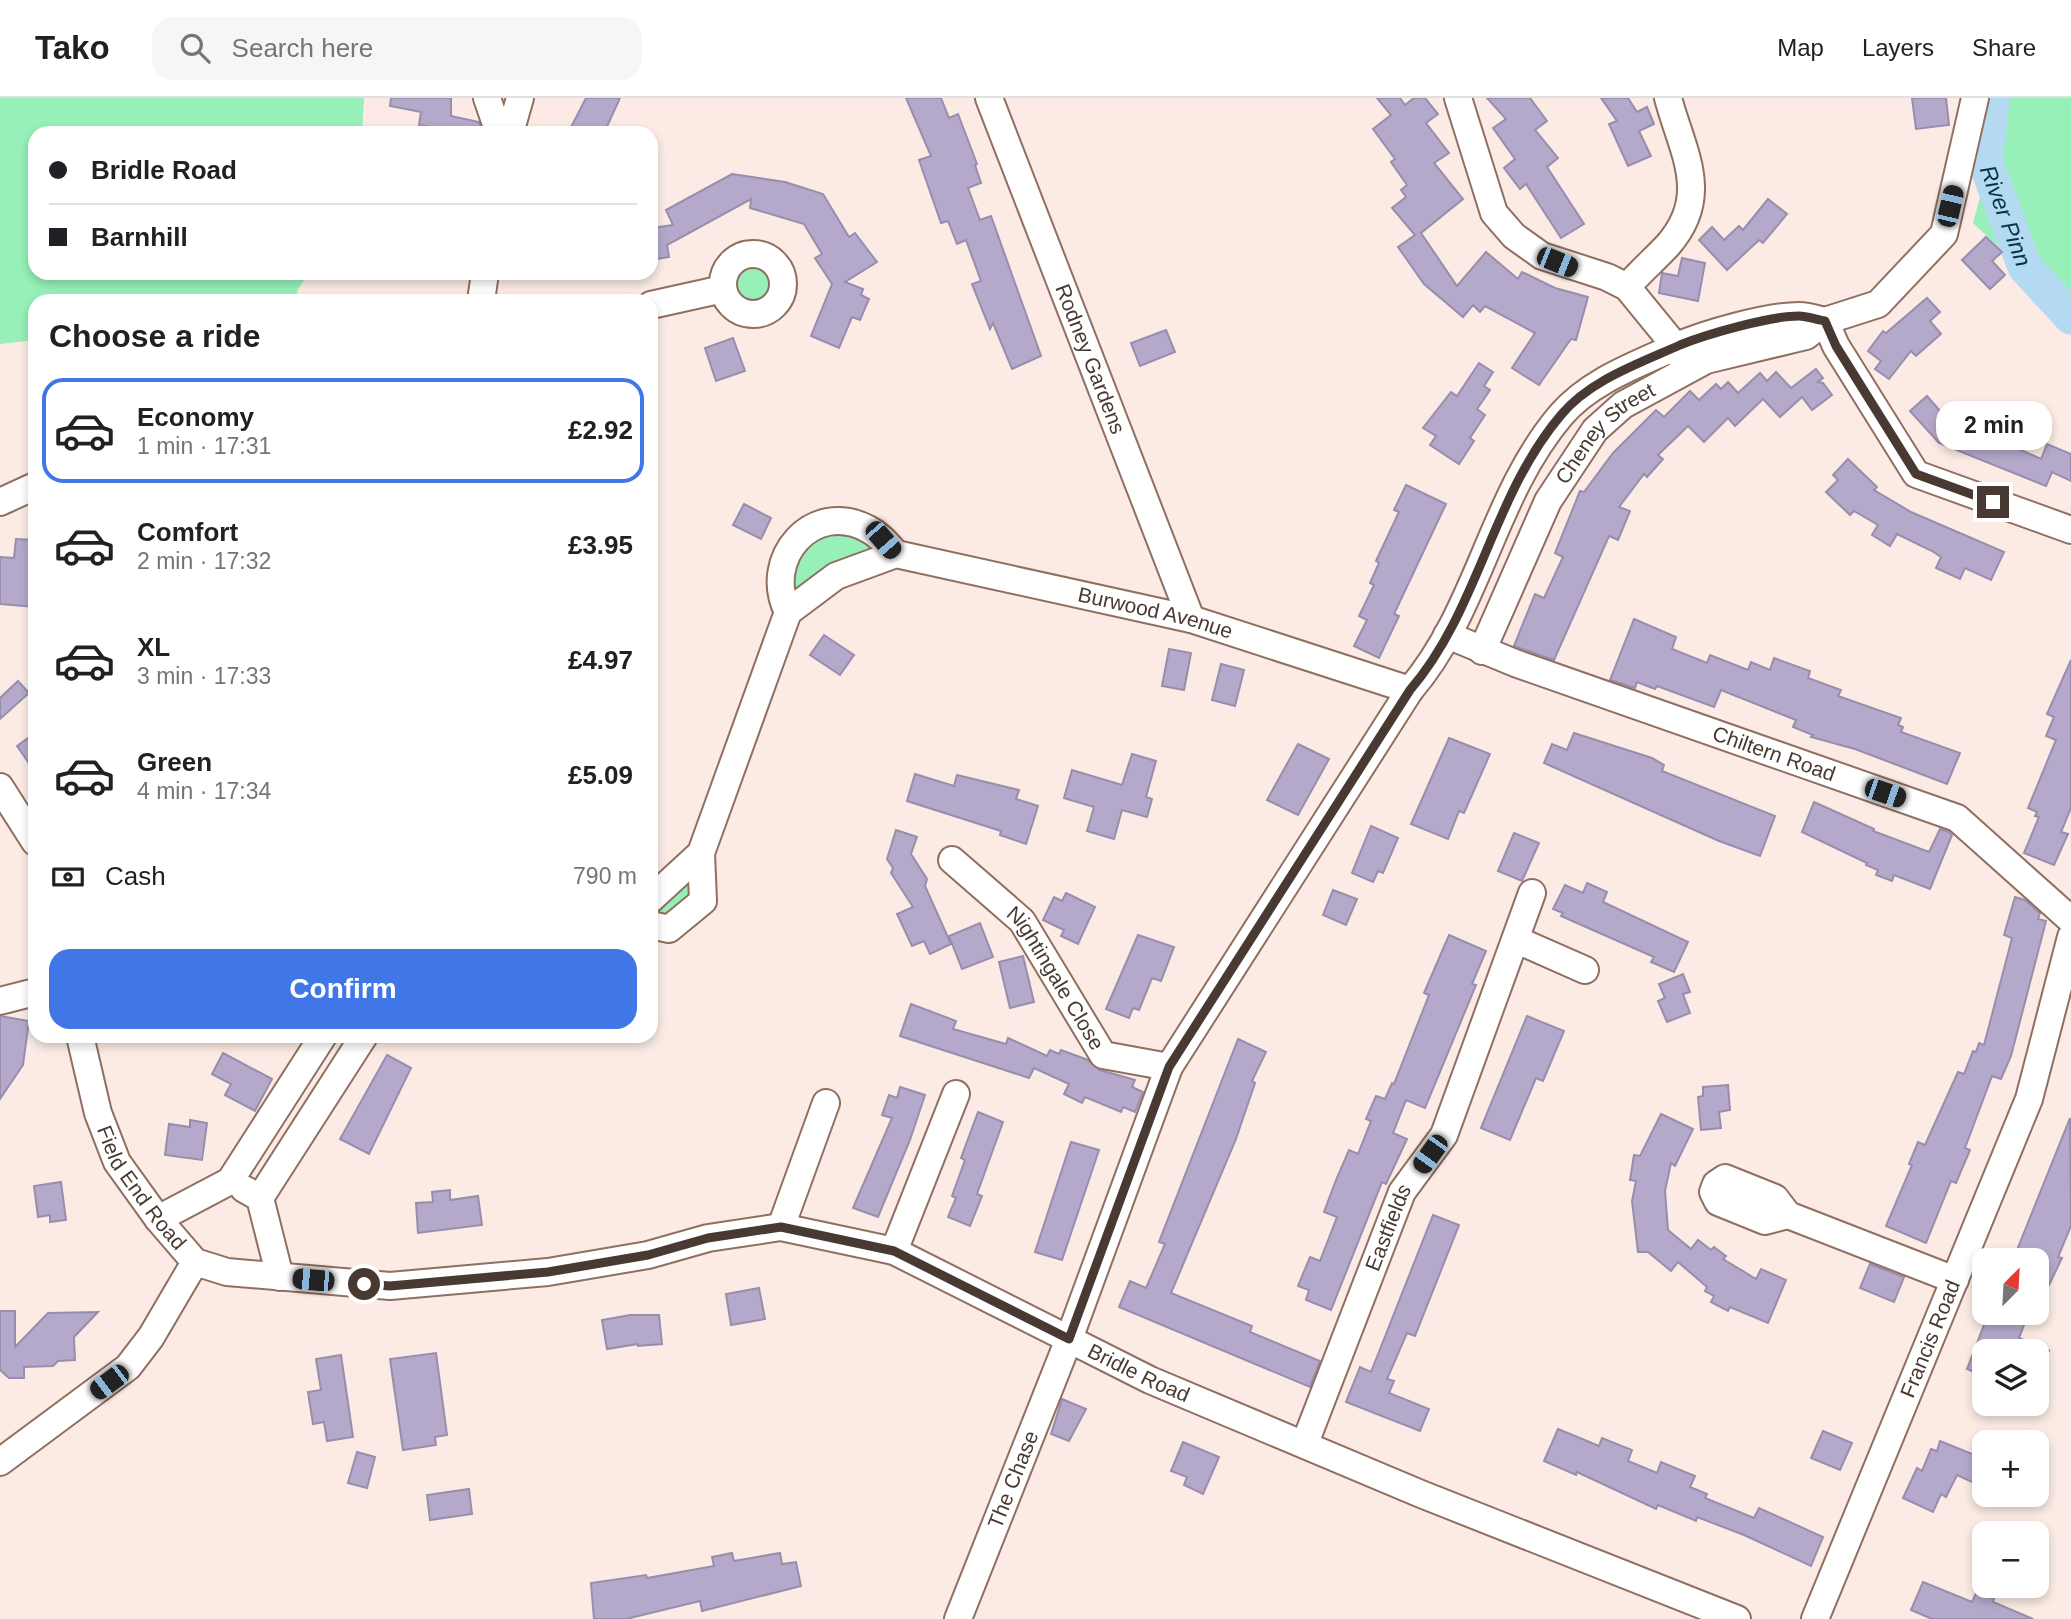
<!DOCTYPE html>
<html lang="en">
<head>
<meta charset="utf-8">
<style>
	body { margin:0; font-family:Helvetica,sans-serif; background:#f6f6f6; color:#202124; height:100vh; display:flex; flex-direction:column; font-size:26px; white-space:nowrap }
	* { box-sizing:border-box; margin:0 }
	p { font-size:23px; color:#757577 }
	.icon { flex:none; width:38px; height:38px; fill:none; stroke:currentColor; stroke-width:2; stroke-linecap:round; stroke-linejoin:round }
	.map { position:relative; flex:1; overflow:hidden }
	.drawer { position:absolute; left:28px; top:196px; width:630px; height:749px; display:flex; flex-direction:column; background:#fff; border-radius:21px; box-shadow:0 4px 10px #0003 }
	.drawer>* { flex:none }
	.hud { position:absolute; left:28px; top:28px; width:630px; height:154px; border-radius:21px; box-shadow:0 4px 10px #0003; display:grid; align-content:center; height:154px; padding:0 21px; background:#fff }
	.needle { width:46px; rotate:24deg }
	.fabs { position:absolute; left:1972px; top:1150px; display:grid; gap:14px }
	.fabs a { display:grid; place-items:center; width:77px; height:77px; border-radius:14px; background:#fff; box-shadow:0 4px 10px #0003; font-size:35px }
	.end { position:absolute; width:32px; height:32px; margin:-16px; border:9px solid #483932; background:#fff; box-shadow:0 0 0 4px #fff }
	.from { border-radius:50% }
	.bubble { position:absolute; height:49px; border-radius:21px; background:#fff; box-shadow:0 4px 10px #0003; font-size:23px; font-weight:700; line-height:49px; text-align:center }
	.car { position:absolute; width:21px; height:42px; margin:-21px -10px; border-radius:9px; box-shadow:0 0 5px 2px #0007; background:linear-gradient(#222 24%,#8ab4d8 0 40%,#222 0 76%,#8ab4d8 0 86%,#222 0) }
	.hud b { display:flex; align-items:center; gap:24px; height:66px; font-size:26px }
	.hud b+b { border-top:2px solid #e0e0e0 }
	.hud i { width:18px; height:18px; background:#202124 }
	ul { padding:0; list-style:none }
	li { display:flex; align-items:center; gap:21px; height:105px; margin:0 14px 10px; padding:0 7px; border:4px solid transparent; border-radius:21px }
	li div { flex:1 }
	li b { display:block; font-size:26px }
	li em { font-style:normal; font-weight:700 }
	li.current { border-color:#4076e6 }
	li>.icon { width:63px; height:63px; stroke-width:1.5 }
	h2 { padding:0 21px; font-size:32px; line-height:84px }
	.pay { display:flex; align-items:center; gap:18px; height:77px; padding:0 21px; font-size:26px }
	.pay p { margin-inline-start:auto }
	.button { display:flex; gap:14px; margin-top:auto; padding:14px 21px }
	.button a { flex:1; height:80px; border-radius:21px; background:#4076e6; color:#fff; font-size:28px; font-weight:700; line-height:80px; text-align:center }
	header { display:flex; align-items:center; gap:42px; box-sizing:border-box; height:98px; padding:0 35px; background:#fff; border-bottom:2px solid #e0e0e0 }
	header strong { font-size:33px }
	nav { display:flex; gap:38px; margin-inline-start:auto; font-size:24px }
	.search { width:490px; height:63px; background:#f6f6f6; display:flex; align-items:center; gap:18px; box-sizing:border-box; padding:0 24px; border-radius:21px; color:#757577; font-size:26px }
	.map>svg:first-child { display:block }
	.green { fill:#96f0b8 }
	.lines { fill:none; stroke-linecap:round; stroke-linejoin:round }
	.river { stroke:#b4daf1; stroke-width:35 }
	.building { fill:#b4a9ca; stroke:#988dad; stroke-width:2 }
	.minor-casing { stroke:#906f60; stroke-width:30 }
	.minor { stroke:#fff; stroke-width:26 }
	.route { stroke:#483932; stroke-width:9 }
	.labels { text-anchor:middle; stroke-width:6; stroke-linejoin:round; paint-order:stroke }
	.street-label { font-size:21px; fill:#483932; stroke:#fff }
	.water-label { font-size:23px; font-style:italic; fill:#02344a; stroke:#fff }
</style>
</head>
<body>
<header>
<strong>Tako</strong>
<div class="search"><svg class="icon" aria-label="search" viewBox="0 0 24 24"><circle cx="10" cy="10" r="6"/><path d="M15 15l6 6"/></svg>Search here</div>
<nav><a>Map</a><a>Layers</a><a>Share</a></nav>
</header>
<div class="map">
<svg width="2071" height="1521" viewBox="0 0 2071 1521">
	<rect width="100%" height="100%" fill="#fbebe4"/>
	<g class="green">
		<path d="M0,0h364l-2,35h-327v140h274l-11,16 -3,12h-260v39l-35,4z"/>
		<path d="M2007,0h64v216l-98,-91z"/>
		<circle cx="753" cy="186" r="22"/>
		<path d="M837,429l34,14 1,7 -70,43h-11c2,-46 4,-46 46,-64z"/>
		<path d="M694,771l-1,28 -26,24 -16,-3v-11z"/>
	</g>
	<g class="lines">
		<path class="river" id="s1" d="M1993,0l-8,63 40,106 46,50"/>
	</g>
	<g class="building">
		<path d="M391,0h60v18l28,6 3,11h-23l-40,-8 2,-13 -31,-6z"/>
		<path d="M586,0h34l-16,35h-36z"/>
		<path d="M906,0h35l8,20 9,-4 19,50 -2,1 6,18 -13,5 12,32 11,-4 50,140 -29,13 -19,-46 -3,6 -18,-45 9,-3 -15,-41 -9,4 -9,-23 -7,2 -22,-63 12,-4z"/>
		<path d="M1377,0h23l5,7 9,-7h11l13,16 -12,9 23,30 -15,10 29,36 -42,34 36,53 29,-34 32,27 4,-7 33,16 33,9 -12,43 -5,-1 -32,46 -27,-17 23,-35 -50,-27 -5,6 -7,-7 -10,12 -39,-33 -26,-37 17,-12 -23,-27 14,-11 -5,-7 6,-5 -16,-23 4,-3 -22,-30 18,-14z"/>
		<path d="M1487,0h43l17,23 -12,9 23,28 -11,9 37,57 -23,14 -35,-54 -6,5 -16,-21 11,-9 -22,-31 13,-9z"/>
		<path d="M1601,0h27l9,14 10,-5 7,17 -15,7 12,25 -23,10 -19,-42 8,-3z"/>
		<path d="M1912,0h34l3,27 -33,4z"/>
		<path d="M732,76l53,8 38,12 26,43 6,-4 22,29 -32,20 18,7 -2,6 8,4 -9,21 -8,-3 -13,31 -28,-12 21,-52 -17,-26 7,-4 -18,-30 -54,-16 1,-9 -84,46 2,12 -18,3v-32l22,-3 -7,-15z"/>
		<path d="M1768,101l19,15 -24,29 -4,-3 -32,30 -28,-30 13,-13 12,13 15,-14 4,4z"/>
		<path d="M1986,139l16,15 -10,9 13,14 -15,14 -28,-29z"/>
		<path d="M1682,160l23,5 -7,38 -39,-8 3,-20 16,3z"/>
		<path d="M1927,200l13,14 -10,9 11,13 -25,22 -5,-5 -22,28 -14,-10 6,-8 -13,-10 15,-20 3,2z"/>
		<path d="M1166,232l9,22 -35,14 -9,-23z"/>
		<path d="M733,240l12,33 -29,10 -11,-33z"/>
		<path d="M1479,265l14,9 -9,14 6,4 -13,19 8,6 -15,23 4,3 -15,23 -29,-19 6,-9 -13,-8 28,-36 6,4z"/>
		<path d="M1816,271l7,9 -5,4 5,1 9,12 -20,15 -10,-13 -22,20 -17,-18 -28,27 -7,-8 -24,24 -16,-16 -30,29 5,4 -16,18 -3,-3 -25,33 11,4 -12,29 -9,-4 -55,124 -40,-14 21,-52 9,4 19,-41 -8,-4 25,-62 4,1 29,-39 43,-43 8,7 26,-26 9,9 17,-16 5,5 7,-7 10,11 22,-20 7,8 9,-9 15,16z"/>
		<path d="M1927,298l13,15 25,11 3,-7 17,8 -4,9 60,27 6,-15 24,10v27l-19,-9 -6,14 -107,-43 -29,-32z"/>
		<path d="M1848,361l29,28 -3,3 37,22 93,40 -13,28 -26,-12 -5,11 -24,-11 5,-11 -9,-6 -35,-17 -7,12 -18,-11 6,-10 -24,-14 -4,4 -24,-23 12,-12 -5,-5z"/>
		<path d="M1406,387l40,19 -52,110 5,2 -20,42 -25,-12 13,-26 -8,-4 15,-31 -4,-2 9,-20 -3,-2 23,-49 -5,-2z"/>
		<path d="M744,406l27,14 -10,21 -28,-14z"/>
		<path d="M16,441l19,1v67l-35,-3v-47l14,1z"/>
		<path d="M1634,521l42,18 -4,12 35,14 3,-8 38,15 3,-8 19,8 4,-12 36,13 -2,7 33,12 -3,6 63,22 -3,7 5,2 -2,5 59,21 -13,31 -92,-35 -44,-12 2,-2 -20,-8 3,-7 -75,-30 -7,17 -57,-21 -2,3 -18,-7 -2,6 -25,-8z"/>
		<path d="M824,537l30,20 -14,20 -30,-20z"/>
		<path d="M1169,551l22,4 -7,37 -22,-4z"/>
		<path d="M2071,562v148l-10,24 7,2 -14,31 -30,-12 15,-36 -4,-1 2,-4 -9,-4 28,-68 -10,-4 8,-19 -7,-3z"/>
		<path d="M1221,566l23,6 -9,36 -23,-6z"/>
		<path d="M18,583l11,12 -29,26v-21z"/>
		<path d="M35,635v39l-18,-26z"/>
		<path d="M1574,635l78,25 12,7 -2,6 113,45 -15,40 -41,-15 -175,-78 8,-19 15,6z"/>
		<path d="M1449,640l41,16 -26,59 -5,-2 -11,28 -37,-15z"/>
		<path d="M1298,646l31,15 -31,56 -31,-15z"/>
		<path d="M1132,656l24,7 -10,36 6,2 -5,18 -25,-7 -8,29 -27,-8 7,-24 -30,-9 8,-28 50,15z"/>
		<path d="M915,676l39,12 3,-11 62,15 -3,9 22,7 -12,38 -26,-9 1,-4 -94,-30z"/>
		<path d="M1814,704l60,27 -1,2 56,21 11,-23 9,3 3,3 -22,54 -36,-14 -2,6 -16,-6 2,-5 -12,-5 1,-2 -65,-31z"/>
		<path d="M1371,728l27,12 -15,35 -5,-2 -5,11 -21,-9z"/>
		<path d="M896,732l21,7 -6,17 16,25 -2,7 26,58 -21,10 -6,-13 -12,5 -15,-32 16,-7 -22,-34 2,-5 -6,-9z"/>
		<path d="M1514,735l25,10 -17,38 -24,-10z"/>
		<path d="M1587,785l20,9 -4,10 85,40 -14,30 -23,-10 3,-5 -93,-41 2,-3 -10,-4 12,-24 18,8z"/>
		<path d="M1333,792l24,9 -11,26 -23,-10z"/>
		<path d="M1066,795l29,14 -17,37 -17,-8 3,-6 -21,-10 11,-23 8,4z"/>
		<path d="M2015,799l10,3 15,13 -2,6 8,2 -35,135 -10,23 -9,-3 -27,72 5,2 -14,33 -5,-2 -25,62 -40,-17 26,-61 -3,-1 9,-22 7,3 33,-73 6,2 9,-23 3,1 3,-9 5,2 28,-107 -8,-3z"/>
		<path d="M980,825l13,34 -31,12 -13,-33z"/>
		<path d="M1138,837l36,12 -13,34 -9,-3 -13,32 -6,-2 -4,10 -23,-9z"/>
		<path d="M1449,837l37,16 -14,33 4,1 -51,123 -19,-8 -13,33 14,6 -21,45 -4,-2 -51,128 -25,-10 3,-10 -11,-4 12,-29 10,4 17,-44 -13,-5 12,-32 13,-30 9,4 13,-33 -5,-2 10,-23 9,3 7,-16 2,1 35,-89 -5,-2z"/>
		<path d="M1023,858l11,46 -24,6 -11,-46z"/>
		<path d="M1683,876l7,18 -7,2 7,19 -23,9 -9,-21 7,-3 -6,-14z"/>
		<path d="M911,906l45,17 -3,8 53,15 2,-6 39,18 3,-6 9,4 2,-4 27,10 12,10 35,10 -3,7 11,5 -8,20 -12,-5 -2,5 -36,-15 -3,6 -18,-9 5,-10 -35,-16 -5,10 -129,-42z"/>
		<path d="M0,918l29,5 -6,44 -23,34z"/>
		<path d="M1527,918l37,15 -21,50 -7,-3 -26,62 -29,-12z"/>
		<path d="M1238,941l28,13 -14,29 3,2 -19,56 -65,154 81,33 -2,6 70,29 -10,26 -191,-80 11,-26 16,7 19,-44 -6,-2z"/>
		<path d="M223,955l49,26 -17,32 -30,-16 6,-11 -19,-10z"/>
		<path d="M387,957l24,13 -42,86 -29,-15z"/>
		<path d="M1728,987l2,25 -11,2 2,16 -20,2 -3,-33 5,-1v-9z"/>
		<path d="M900,989l25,8 -15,45 -32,77 -25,-9 39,-90 -10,-3 7,-20 8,3z"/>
		<path d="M978,1014l25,10 -26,72 5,2 -12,30 -22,-9 8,-19 -4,-2 13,-36 -4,-2z"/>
		<path d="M1661,1016l32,15 -18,37 -4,-3 -6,28 3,39 23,19 7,-9 13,10 3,-3 12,9 -3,3 33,20 5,-10 25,11 -18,43 -38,-16 -2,4 -17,-9 3,-6 -9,-5 2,-4 -29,-25 -7,9 -23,-19h-10l-6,-51 4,-20 -6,-1 4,-25 6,1z"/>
		<path d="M2070,1020l1,108 -13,31 4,1 -14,29 -11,-6v-21h-24z"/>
		<path d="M190,1022l17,3 -5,37 -37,-5 4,-31 21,3z"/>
		<path d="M1071,1044l28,8 -37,110 -27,-8z"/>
		<path d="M61,1084l5,38 -16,2v-7l-12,2 -4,-31z"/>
		<path d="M450,1092v10l28,-4 4,29 -64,8 -2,-30 17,-1 -1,-10z"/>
		<path d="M1433,1117l26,10 -44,111 -8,-3 -20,46 7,2 -5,12 40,16 -9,22 -74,-29 14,-35 11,5z"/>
		<path d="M1870,1166l34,13 -10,25 -34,-14z"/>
		<path d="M759,1190l6,31 -34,6 -5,-31z"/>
		<path d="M0,1213h15v36l33,-34 50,-1 -24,25 1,23 -17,1 -5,5 -29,1v11h-15l-9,-8z"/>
		<path d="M1989,1214h40l-10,26 31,13h-66v25l-17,-7z"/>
		<path d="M630,1217h29l3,29 -24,2v-2l-31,5 -5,-29z"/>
		<path d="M436,1255l11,82 -12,2 1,8 -33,5 -13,-91z"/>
		<path d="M341,1257l12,82 -26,4 -3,-19 -11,2 -5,-32 13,-2 -5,-31z"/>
		<path d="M1062,1301l24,10 -17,32 -18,-7z"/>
		<path d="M1558,1331l41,17 3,-8 30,12 -4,11 29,12 4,-11 34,14 -5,11 17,7 -2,4 49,20 5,-10 64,29 -12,29 -67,-31 -47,-18 -1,4 -38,-16 -2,4 -79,-37 -1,3 -32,-14z"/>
		<path d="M1823,1333l29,12 -12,27 -29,-12z"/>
		<path d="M1940,1343l42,17 -10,24 -15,-7 -11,22 -5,-3 -8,18 -30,-14 14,-30 5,3 9,-22 6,2z"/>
		<path d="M1183,1344l36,15 -16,37 -19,-9 3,-8 -16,-6z"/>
		<path d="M357,1354l18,5 -8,31 -19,-5z"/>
		<path d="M469,1391l3,25 -42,6 -3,-25z"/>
		<path d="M732,1455l2,8 46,-8 2,11 14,-2 5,24 -99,25 -2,-10 -74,18h-32l-3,-36 55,-8 1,3 67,-12 -2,-9z"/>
		<path d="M1923,1484l49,20 5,-11 17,8 -1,3 40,17h-101l-21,-9z"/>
	</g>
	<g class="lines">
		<g class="minor-casing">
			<g id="minor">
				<path d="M487,0l12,35"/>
				<path id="s2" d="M989,0l202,521"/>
				<path d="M1458,0l36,115 20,23 28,20 65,21 20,10 49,60 7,15"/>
				<path d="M510,35l10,-35"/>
				<circle cx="753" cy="186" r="30"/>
				<path d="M1627,189c13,-15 28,-28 41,-42 44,-50 14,-94 0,-147"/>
				<path d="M481,203l4,-28"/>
				<path d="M651,207l72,-16"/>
				<path d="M1825,223l11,25 80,128 155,56"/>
				<path d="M0,404l35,-16"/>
				<path d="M788,514c-27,-53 25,-113 80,-83 12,6 20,16 28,25"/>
				<path id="s3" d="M1447,537l68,28 442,155 114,102"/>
				<path id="s4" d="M1482,553l66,-150 47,-71 28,-25 83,-45 100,-24 19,-15 53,-17 66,-70 31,-136"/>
				<path d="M0,689l35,55"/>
				<path id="s5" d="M952,762l70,61 81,134 66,12"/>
				<path id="s6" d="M651,801l50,-46 87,-241 48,-36 60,-22 295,65 219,71"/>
				<path d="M651,827l18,4 34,-28 -2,-48"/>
				<path d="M1517,842l68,30"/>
				<path d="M0,903l35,-9"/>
				<path id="s7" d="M80,938l18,77 19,49 41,57 37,43 32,10 163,14 158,-14 100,-17 60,-17 73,-11 113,24 256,129 271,114 316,125"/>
				<path d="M244,1091l16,9 20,79"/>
				<path d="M260,1100l104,-162"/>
				<path d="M1788,1117l-13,-17 -50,-20 -9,6 -3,8 5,10 47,19 23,-6 167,65"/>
				<path d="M158,1121l72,-38 93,-145"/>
				<path d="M781,1129l45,-124"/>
				<path d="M894,1153l62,-157"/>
				<path id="s8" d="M1305,1345l97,-251 42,-57 88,-242"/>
				<path d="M0,1364l128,-95 23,-30 44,-75"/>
				<path id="s9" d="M958,1521l111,-280 100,-272 241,-377c69,-80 82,-194 151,-275 29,-34 75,-50 114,-68 29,-13 92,-31 124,-31 8,0 18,3 26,5"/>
				<path id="s10" d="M1815,1521l214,-520 42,-162"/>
			</g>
		</g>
		<use href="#minor" class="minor"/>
	</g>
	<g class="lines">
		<path class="route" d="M364,1186l26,2 158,-14 100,-17 60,-17 73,-11 113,24 175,88 100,-272 241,-377c69,-80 82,-194 151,-275 29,-35 79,-52 119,-70 27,-11 90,-29 119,-29 8,0 18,4 26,5l11,25 80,128 77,28"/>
	</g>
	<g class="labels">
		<g class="street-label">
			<text dy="7" stroke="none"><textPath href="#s2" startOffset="280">Rodney Gardens</textPath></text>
			<text dy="7" stroke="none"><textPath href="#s4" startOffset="254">Cheney Street</textPath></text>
			<text dy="7" stroke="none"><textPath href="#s6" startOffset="714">Burwood Avenue</textPath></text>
			<text dy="7" stroke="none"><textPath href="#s3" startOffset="348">Chiltern Road</textPath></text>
			<text dy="7" stroke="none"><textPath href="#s5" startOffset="159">Nightingale Close</textPath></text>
			<text dy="7" stroke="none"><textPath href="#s7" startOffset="166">Field End Road</textPath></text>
			<text dy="7" stroke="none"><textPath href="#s8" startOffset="231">Eastfields</textPath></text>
			<text dy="7" stroke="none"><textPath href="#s10" startOffset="303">Francis Road</textPath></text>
			<text dy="7" stroke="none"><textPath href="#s7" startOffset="1241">Bridle Road</textPath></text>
			<text dy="7" stroke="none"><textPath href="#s9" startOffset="150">The Chase</textPath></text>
		</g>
		<g class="water-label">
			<text dy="8" stroke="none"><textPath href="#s1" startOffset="122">River Pinn</textPath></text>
		</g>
	</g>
</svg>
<div class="fabs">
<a><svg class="needle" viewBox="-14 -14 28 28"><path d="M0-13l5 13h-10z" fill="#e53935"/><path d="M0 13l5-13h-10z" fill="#757577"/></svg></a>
<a><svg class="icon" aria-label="layers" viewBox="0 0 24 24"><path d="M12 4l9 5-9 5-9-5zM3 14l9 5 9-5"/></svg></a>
<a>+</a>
<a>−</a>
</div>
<i class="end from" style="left:364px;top:1186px"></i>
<i class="end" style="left:1993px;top:404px"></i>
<div class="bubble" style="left:1936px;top:303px;width:116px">2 min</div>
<i class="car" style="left:1950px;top:108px;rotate:13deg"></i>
<i class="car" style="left:1557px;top:164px;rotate:112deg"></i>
<i class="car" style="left:883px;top:442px;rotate:139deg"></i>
<i class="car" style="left:1885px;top:695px;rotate:109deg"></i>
<i class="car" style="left:1430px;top:1056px;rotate:216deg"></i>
<i class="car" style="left:313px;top:1182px;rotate:275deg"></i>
<i class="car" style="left:109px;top:1284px;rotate:233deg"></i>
<div class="hud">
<b><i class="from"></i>Bridle Road</b>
<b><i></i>Barnhill</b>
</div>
<section class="drawer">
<h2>Choose a ride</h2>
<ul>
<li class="current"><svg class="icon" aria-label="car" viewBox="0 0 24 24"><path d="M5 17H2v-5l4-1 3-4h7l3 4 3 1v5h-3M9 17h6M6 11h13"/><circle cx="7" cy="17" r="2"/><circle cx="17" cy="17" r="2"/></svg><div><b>Economy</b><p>1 min · 17:31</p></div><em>£2.92</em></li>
<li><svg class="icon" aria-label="car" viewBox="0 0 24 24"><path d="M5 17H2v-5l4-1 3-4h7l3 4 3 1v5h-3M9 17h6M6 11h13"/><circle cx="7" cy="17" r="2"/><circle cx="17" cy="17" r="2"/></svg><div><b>Comfort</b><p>2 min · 17:32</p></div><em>£3.95</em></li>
<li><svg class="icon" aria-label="car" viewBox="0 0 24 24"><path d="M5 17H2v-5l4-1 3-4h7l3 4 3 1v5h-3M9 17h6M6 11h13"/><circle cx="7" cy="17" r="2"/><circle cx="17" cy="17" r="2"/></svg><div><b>XL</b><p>3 min · 17:33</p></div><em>£4.97</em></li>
<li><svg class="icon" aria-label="car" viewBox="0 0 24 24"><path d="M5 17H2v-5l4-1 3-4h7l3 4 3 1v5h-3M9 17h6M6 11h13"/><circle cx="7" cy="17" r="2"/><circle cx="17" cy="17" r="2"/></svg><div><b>Green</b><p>4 min · 17:34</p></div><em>£5.09</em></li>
</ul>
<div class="pay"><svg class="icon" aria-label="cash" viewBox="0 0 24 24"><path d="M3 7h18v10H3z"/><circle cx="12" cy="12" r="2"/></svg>Cash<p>790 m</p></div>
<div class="button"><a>Confirm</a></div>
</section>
</div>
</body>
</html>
